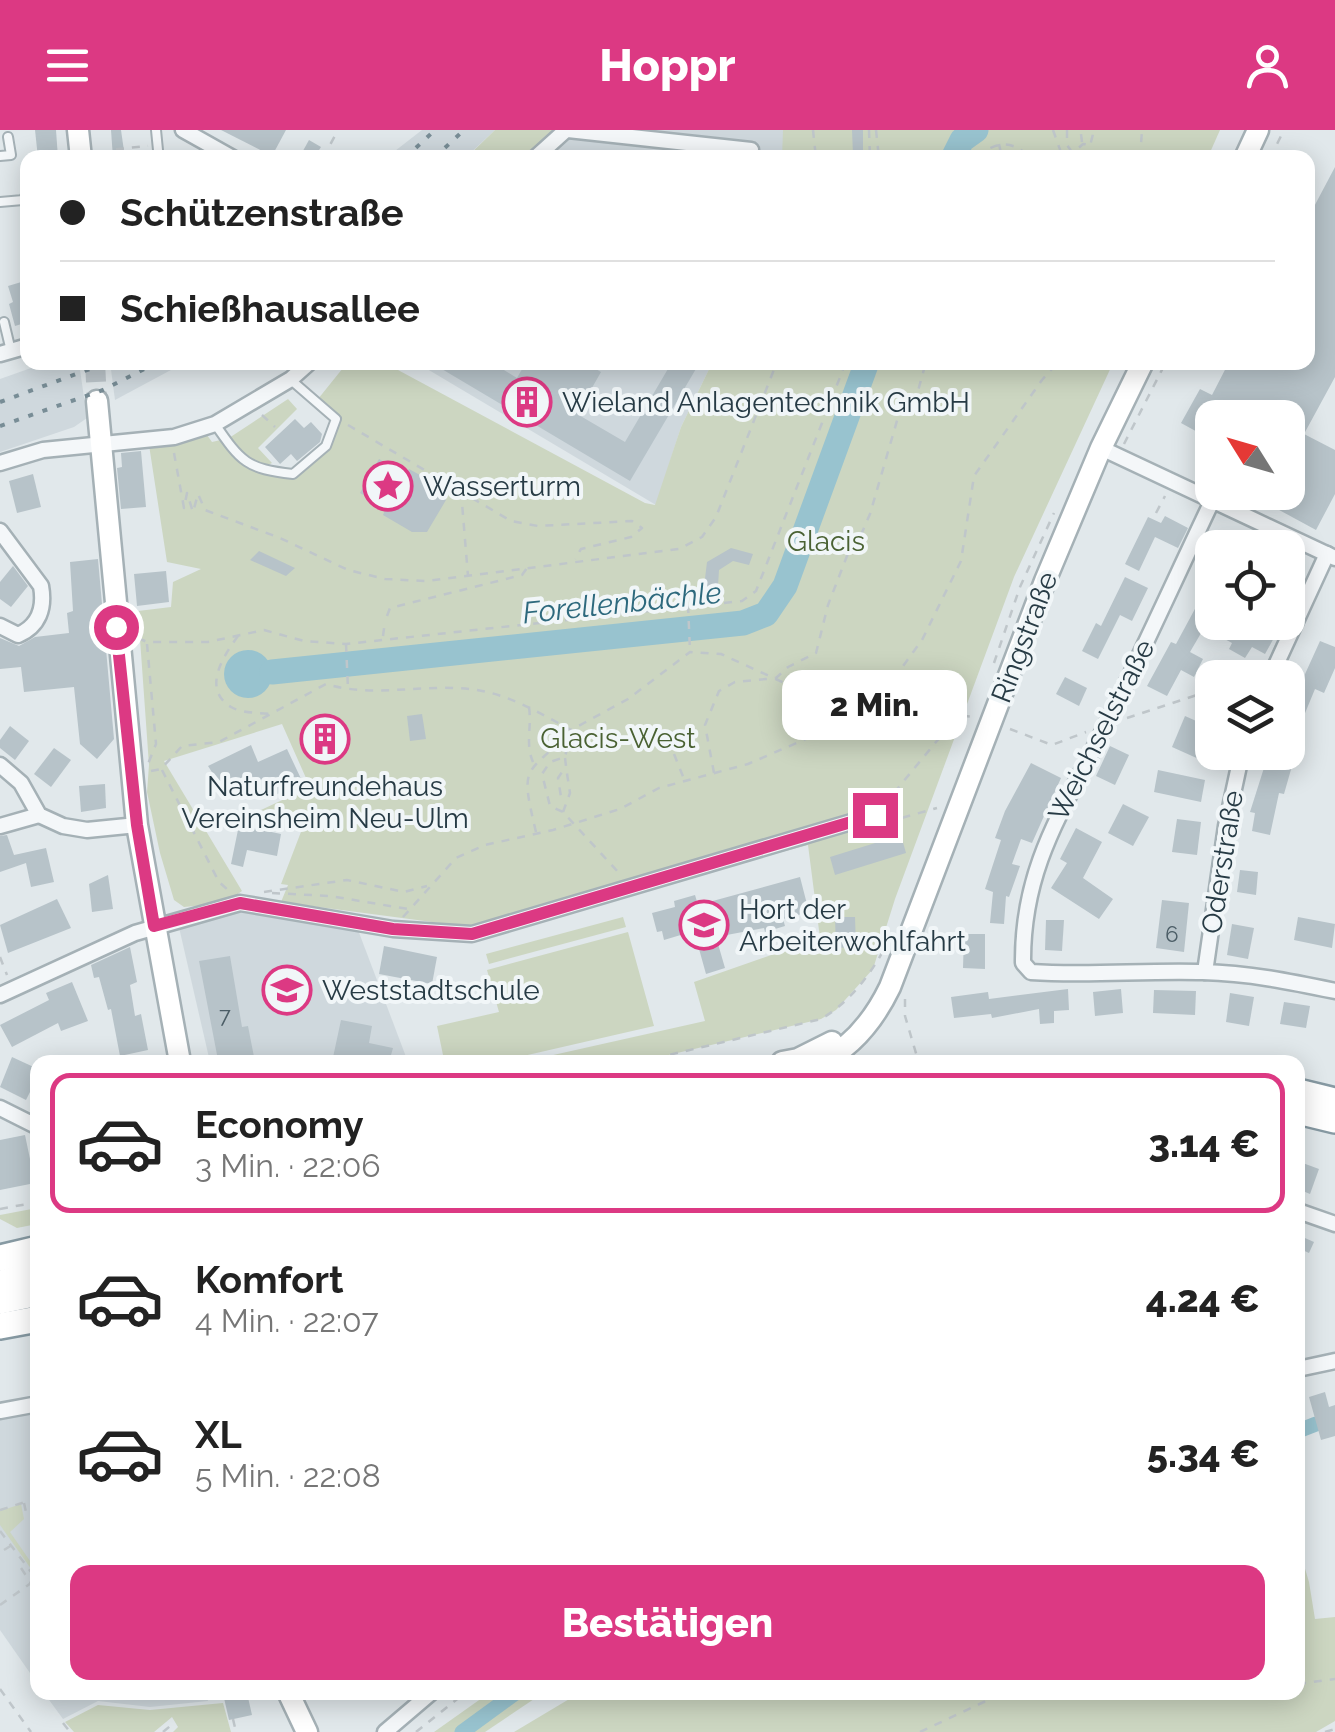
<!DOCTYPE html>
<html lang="de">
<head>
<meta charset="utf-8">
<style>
	body { margin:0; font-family:Raleway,sans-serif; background:#f6f6f6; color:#222; height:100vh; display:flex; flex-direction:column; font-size:38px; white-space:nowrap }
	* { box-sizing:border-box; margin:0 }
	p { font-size:32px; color:#767676 }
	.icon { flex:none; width:55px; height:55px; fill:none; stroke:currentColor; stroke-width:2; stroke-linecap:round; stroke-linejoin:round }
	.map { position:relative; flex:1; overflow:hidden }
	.drawer { position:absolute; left:30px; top:925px; width:1275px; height:645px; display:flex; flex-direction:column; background:#fff; border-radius:20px; box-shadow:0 5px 25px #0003 }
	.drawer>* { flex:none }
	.banner { position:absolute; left:20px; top:20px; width:1295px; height:220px; border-radius:20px; box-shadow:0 5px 25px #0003; display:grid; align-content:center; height:220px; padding:0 40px; background:#fff }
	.needle { width:65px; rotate:307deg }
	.tools { position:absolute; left:1195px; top:270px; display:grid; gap:20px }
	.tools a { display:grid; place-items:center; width:110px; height:110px; border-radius:20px; background:#fff; box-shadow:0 5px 25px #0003; font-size:50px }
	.end { position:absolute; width:45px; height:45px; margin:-22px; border:12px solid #dc3983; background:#fff; box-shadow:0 0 0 5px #fff }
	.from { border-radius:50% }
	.bubble { position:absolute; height:70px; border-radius:20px; background:#fff; box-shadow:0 5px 25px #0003; font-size:32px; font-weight:800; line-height:70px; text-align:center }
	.banner b { display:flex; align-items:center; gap:35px; height:95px; font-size:38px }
	.banner b+b { border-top:2px solid #e0e0e0 }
	.banner i { width:25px; height:25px; background:#222 }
	ul { padding:18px 0 0; list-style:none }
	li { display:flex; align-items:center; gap:30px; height:140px; margin:0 20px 15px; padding:0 20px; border:5px solid transparent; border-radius:20px }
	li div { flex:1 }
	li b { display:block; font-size:38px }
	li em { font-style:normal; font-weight:800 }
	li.on { border-color:#dc3983 }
	li>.icon { width:90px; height:90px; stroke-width:1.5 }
	.primary-button { display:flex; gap:20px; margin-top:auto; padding:20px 40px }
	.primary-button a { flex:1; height:115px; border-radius:20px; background:#dc3983; color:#fff; font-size:40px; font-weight:800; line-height:115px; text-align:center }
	header { display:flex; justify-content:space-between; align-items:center; height:130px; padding:0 40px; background:#dc3983; color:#fff; font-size:45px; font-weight:800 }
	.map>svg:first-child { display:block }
	.built { fill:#cfd8dd }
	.green { fill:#ccd6c1 }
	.water { fill:#98c3cf }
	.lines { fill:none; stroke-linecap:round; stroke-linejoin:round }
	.canal { stroke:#98c3cf; stroke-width:15 }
	.river { stroke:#98c3cf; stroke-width:25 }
	.building { fill:#b7c3c9 }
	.secondary-tunnel { stroke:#bcc5ca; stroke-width:20; stroke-dasharray:20 10; stroke-linecap:butt }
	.lane-casing { stroke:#a5b1b6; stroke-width:12 }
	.street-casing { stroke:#a5b1b6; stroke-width:19 }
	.secondary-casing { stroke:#a5b1b6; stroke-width:25 }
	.highway-casing { stroke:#879aa3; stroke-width:30 }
	.path { stroke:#bfc6ca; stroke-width:2.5; stroke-dasharray:8 8; stroke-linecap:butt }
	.lane { stroke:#f4f7f9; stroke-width:8 }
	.street { stroke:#f4f7f9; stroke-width:14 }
	.secondary { stroke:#fff; stroke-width:20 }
	.highway { stroke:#fff; stroke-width:25 }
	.rail { stroke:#788d96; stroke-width:4; stroke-dasharray:5 10; stroke-linecap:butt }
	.route { stroke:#dc3983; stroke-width:12 }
	.labels { text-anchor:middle; stroke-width:8; stroke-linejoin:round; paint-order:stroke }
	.number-label { font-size:22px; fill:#4b5d66 }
	.poi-label { font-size:28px; fill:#273b45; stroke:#f1f6f8; text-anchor:start }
	.park-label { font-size:28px; fill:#4a6233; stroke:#f1f6f8 }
	.street-label { font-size:28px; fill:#273b45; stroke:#f1f6f8 }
	.water-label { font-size:30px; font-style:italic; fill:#2d697d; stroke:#f1f6f8 }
</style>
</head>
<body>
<header><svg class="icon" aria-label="menu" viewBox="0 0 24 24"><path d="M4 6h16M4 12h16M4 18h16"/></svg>Hoppr<svg class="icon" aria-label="person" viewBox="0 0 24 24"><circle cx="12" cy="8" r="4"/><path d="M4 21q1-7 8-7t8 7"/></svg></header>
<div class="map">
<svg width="1335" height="1602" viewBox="0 0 1335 1602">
	<rect width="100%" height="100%" fill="#e1e8eb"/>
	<g class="built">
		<path d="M422,0h73l-29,27 -80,1z"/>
		<path d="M573,0h210l1,16 -2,11 -237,1z"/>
		<path d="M48,232l31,1 8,55 -13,9 -74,25v-73z"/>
		<path d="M110,232h74v1l-69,37z"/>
		<path d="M417,233h295l-31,64 -25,78z"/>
		<path d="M228,775l127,17 53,140h-198l-32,-139z"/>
		<path d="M37,1280v273l-37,-53v-213z"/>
		<path d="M44,1563h162l2,8 -58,6 -52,-6 -35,18z"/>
	</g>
	<g class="green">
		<path d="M495,0h62l-31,27 -60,1z"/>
		<path d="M783,0h437l-12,27 -426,1z"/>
		<path d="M347,233h38l260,140 10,2 26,-78 31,-64h401l-99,214 -119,322 -22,70 -37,41 -15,9 -182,43h-117l183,-41 -11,-39 126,-44 -12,-93 -179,48 -66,6 -93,28 -189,-25 7,-17 -7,-1 23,-60 -43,-14 49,-23 -28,-63 -118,37 78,130 -17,12 -41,4 -10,-7 -14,-47 -13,-61 2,-27 -11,-154 33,-4 2,-25 28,-13 -34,-7 -18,-117 58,-10 5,7 17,-4 59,-39 9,10 -39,39 14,15 -8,4 26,11 39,-29 9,-28 -20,-22z"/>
		<path d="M623,787l3,10 -137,37 -3,-10z"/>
		<path d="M628,802l26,94 -157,36h-76l22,-7 -6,-29 62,-14 -12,-42z"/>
		<path d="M37,1078v16l-20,4 -17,-9v-4z"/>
		<path d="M21,1374l3,15 -14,13 27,39 -3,2 -34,-48v-14z"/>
		<path d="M1298,1415l11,37 6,37 20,-2v104l-19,11h-802l67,-40h717z"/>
		<path d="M489,1563h54l-58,39h-51z"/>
		<path d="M223,1573l8,29h-58l5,-5 -6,-10 -18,15h-80l-9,-10 33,-17 52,5z"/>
	</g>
	<circle class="water" cx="248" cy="544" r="24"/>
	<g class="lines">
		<g class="canal">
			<path d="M1298,1301l18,-7"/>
			<path d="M462,1602l55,-40"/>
		</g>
		<g class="river">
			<path d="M953,28l9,-18 14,-10"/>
			<path d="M272,542l471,-49 23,-9 19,-28 82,-224"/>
		</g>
	</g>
	<g class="building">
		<path d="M35,0h21l2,28h-20z"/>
		<path d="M111,0h10l4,28h-12z"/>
		<path d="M221,0h65l-14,26z"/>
		<path d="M852,0h11v22l-10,3z"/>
		<path d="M309,10l12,7 -7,11h-15z"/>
		<path d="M1335,37v210l-31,57 31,16v44l-19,36 -70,-38h42v-74h-76v22l-31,-17 19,-34 12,6 17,-33h79v-144z"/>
		<path d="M28,150v42l-13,4 -6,-22 4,-2 -5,-16z"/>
		<path d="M430,232h61l26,16 9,-16h58l17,10 -24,42 48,28 47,-80h28l-70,119z"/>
		<path d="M295,289l9,9 7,-6 11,12 -2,8 -23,19 -6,-7 -11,10 -15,-17z"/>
		<path d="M141,321l5,56 -25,2 -4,-41 5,-1 -1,-14z"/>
		<path d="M379,329l26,15 4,-5 31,17 6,14 -19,32h-15l-29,-17 3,-7 -26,-15z"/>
		<path d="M33,344l8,33 -24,6 -8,-32z"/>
		<path d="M1165,386l23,12 -10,20 -23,-11 -16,34 -14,-7 23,-47 13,6z"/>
		<path d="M731,418l22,6 -4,11 -16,-4 -14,9 -1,16 -14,1 3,-25z"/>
		<path d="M259,421l36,17 -9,8 -36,-16z"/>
		<path d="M98,429l16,180 -17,20 -17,-15 -6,-57 -50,5 -3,-25 -21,2v-31l19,8 16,-9 34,-4 -2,-20 6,-2 -3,-49z"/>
		<path d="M13,436l15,20 -17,21 -11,-8v-17z"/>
		<path d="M166,441l3,31 -32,4 -3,-32z"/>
		<path d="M1125,447l23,11 -16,33 -12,-6 -22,44 -16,-8 14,-28 5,3z"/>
		<path d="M1203,464l9,5v23h38l25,14 -10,18 -13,-7 -7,11 -16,-9 3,-6 -28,-15 -14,24 13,7 -9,18 -13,-7 -14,26 -20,-10 24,-44 5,2z"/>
		<path d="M1320,511l15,6v21l-11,25 -9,-4 -26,63h7l-12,42 -5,-1 -9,42 -18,-4 3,-18 -5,-1 19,-60h19v-61l8,3z"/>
		<path d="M1065,547l22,11 -8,18 -23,-12z"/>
		<path d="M422,584l4,25 -16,2 -3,-25z"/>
		<path d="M1185,586l27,12 -11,32 -29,-13z"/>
		<path d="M10,596l19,15 -14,19 -15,-12v-8z"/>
		<path d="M340,598l1,20 -31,1v-20z"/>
		<path d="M251,615l7,17 29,-13 16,34 -28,12 -8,-18 -24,11 -26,-8 -9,-14z"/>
		<path d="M1110,616l19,9 -14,30 -19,-9z"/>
		<path d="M54,618l17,12 -20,27 -17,-13z"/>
		<path d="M1031,633l30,15 -29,65 -11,-4 -9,25 8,2 -11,31 -3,-1 -2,28 -14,-1 3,-31 -8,-3 16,-49 -6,-2 10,-27z"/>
		<path d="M1158,640l47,10 -4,22 -47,-10z"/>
		<path d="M105,654l1,24 -25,4 -2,-26z"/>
		<path d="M1123,674l26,13 -16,29 -25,-13z"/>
		<path d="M1177,689l24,3 -4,33 -25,-3z"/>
		<path d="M239,695l42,9 -4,22 -30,-6 -4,17 -12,-3z"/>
		<path d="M1076,698l26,14 -19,36 30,21 -14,20 -48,-31 16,-25 -7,-4z"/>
		<path d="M7,705l7,20 32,-7 8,34 -23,5 -5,-24 -26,9v-36z"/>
		<path d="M901,705l5,18 -71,22 -5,-18z"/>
		<path d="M1240,740l18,2 -2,23 -19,-3z"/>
		<path d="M108,745l5,34 -21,3 -3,-28z"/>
		<path d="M800,747l9,35 -26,7 2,7 -20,6 -1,-4 -48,9 9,31 -19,6 -12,-43 -30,9 -2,-9 -5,1 -5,-19 23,-6 -1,-6 21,-6 3,10z"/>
		<path d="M57,769l14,29 -63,25 -8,-28z"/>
		<path d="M1162,770l27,3 -5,49 -28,-4z"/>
		<path d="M835,787h20l1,30 -20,1z"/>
		<path d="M1298,787l37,7 -3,24 -38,-8z"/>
		<path d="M1046,790h18l-2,31 -17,-1z"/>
		<path d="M1232,794l22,4 -6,31 -21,-4z"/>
		<path d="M964,804h21v35l-22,-1z"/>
		<path d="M384,816l53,11 -5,27 -53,-10z"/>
		<path d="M130,817l7,35 -7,3 5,31 6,-2 7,36 -28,6 -9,-47 -3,1 -9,-33 -5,1 -3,-13z"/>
		<path d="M230,826l12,71 6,-1 7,36 -37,-2 -19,-99z"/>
		<path d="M72,852l16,39 -27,10 -3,-8 -46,24 -12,-22 49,-25 -3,-7z"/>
		<path d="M1068,859l1,21 -15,1v12l-14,1 -1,-15 -47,9 -1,-4 -37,4 -3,-21 37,-5 1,7z"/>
		<path d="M1121,859l2,24 -28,3 -2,-24z"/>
		<path d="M1154,860l42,1 -1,24 -42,-2z"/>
		<path d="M1230,863l24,4 -5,29 -23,-4z"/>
		<path d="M1284,872l26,4 -4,22 -26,-4z"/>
		<path d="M341,890l31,6 -3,17 24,5 -4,14h-57z"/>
		<path d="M12,927l26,12v7l-12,24 -26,-13z"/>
		<path d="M25,1005l10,48 -35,7v-50z"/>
		<path d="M1300,1032l19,7 -9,25 -12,-5z"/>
		<path d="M1298,1105l16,7 -5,11 -11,-5z"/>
		<path d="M1325,1262l4,15 6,-2v31l-14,4 -12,-43z"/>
		<path d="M247,1563l5,22 -23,5 -5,-22z"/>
	</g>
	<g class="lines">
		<path class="secondary-tunnel" d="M95,232l2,39"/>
		<g class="lane-casing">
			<g id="lane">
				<path d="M156,0l2,20"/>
				<path d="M0,26l11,-1 -3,-18"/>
				<path d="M0,72l23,-2 5,-8"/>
				<path d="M4,192l7,29"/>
				<path d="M215,294c26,38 32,45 78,50l33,-28 10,-27 -45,-39"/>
			</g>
		</g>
		<g class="street-casing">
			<g id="street">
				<path d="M183,0l50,28"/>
				<path d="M568,0l183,20"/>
				<path d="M535,28l31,-28"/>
				<path d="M0,224l28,-8"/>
				<path d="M1101,318l234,110"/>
				<path d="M0,333l43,-13 131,-13 41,-13 76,-45 19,-17"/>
				<path d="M1213,369c-35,74 -69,149 -105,222 -42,85 -86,143 -85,242l8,9c58,4 115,-2 172,0 45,1 89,10 132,19"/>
				<path d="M0,401l41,55c4,22 -2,40 -23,49l-18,-9"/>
				<path d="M1270,548l57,-124"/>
				<path d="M0,635l21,18 18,32 24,11 24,4 50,-5"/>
				<path d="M0,696l39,-11"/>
				<path d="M1205,842l21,-146 16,-74"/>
				<path d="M0,865l135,-62 105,-30 153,26 79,5 403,-119"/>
				<path d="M0,978l38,19"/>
				<path d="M1298,1081l37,13"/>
				<path d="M1298,1239l37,-8"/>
				<path d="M0,1281l38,-7"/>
				<path d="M385,1602l47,-40"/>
			</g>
		</g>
		<g class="secondary-casing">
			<g id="secondary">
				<path d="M78,0l3,28"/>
				<path d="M1245,28l13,-28"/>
				<path d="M97,271l40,424 43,237"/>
				<path d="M782,932l16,-3 34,-17"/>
				<path d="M821,932c31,-15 54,-44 69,-75l155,-406 56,-133 42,-86"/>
				<path d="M288,1562l19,40"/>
			</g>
		</g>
		<g class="highway-casing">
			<g id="highway">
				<path d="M1298,962l37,9"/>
				<path d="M1298,981l37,9"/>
				<path d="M0,1128l38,-9"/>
				<path d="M0,1153l38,-9"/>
				<path d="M0,1171l38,-8"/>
				<path d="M0,1196l38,-7"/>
			</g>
		</g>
		<g class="path">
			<path d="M813,0l3,28"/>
			<path d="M869,0l1,28"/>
			<path d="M876,0l3,28"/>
			<path d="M1053,0l10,28"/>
			<path d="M1067,0v15l9,13"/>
			<path d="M1082,12l-1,-8 4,-4"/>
			<path d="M999,14l3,14"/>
			<path d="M108,28v-8l40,-4"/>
			<path d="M323,28l15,-28"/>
			<path d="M978,28c16,-18 36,-18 52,0"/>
			<path d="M1022,28l4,-5 6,5"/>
			<path d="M1067,28l16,-14 8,1"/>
			<path d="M1087,28l7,-28"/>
			<path d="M1140,28l2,-28"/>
			<path d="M1270,28l14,-28"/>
			<path d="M821,268l18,8"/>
			<path d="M262,285l13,12"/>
			<path d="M348,295l163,96 27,5 94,-5 10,7 -11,9 -50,12 -6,10"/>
			<path d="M1124,314l42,-82"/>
			<path d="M174,323l10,55 3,-15 6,19 5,-18 7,16 75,28 68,32 37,9 41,2 253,-32 23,-12 14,-20 61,-155"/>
			<path d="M461,361l7,85"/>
			<path d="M1156,383l9,-17"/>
			<path d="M688,475l2,46"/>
			<path d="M387,486l3,-8 132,-33 5,-7"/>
			<path d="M238,506c-14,19 -37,53 -7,71 10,6 28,6 39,7"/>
			<path d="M383,506l2,-15"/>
			<path d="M138,508l9,4h61l56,-12 40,11 42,3 396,-43 14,-10 90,-229"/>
			<path d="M147,514l9,100 -8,20"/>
			<path d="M346,514l2,45"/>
			<path d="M994,533l26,-76 34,-74"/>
			<path d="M529,577c3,20 -4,37 4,55"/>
			<path d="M1127,588l85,-28"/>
			<path d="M1010,599l42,16 34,-13"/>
			<path d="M571,601l-6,26 -15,5 -8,12 8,32 13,6 56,61"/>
			<path d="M674,624l10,25"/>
			<path d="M1210,626l16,11"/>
			<path d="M565,628l1,8 -8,12 3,19 5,3"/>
			<path d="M162,640l57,112 9,8"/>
			<path d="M151,641l10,-2 21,-23 37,-4 107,-58c46,14 95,0 143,5 36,3 71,24 102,41l57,-31 62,-47 31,2 81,37 35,12 137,14"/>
			<path d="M714,643l-9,-48 14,-34 16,-9 41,-4 12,-11 28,-14 12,-48 19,-49 13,-19 10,-23 31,-107 17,-16 8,-29"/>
			<path d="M884,675l71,-86"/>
			<path d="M563,682l7,-19 -4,-26"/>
			<path d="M887,692l50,-14"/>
			<path d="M536,702c-17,-71 -10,-54 35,-102"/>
			<path d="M264,762l83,-12 57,12 23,-6"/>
			<path d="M272,763l58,3 78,13"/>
			<path d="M403,787l53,-59 29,-13 68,-15 67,-21 39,-21 89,-24 97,-42 29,-16 48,-66 39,-79 13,-85 68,-96 16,-18"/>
			<path d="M0,827l7,18"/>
			<path d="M905,869v17l13,44"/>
			<path d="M639,932l182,-43c29,-17 49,-44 65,-73"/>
			<path d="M0,1079l38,-7"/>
			<path d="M24,1373l3,14"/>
			<path d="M0,1380l38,-12"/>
			<path d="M0,1401l38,50"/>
			<path d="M4,1420l13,-8"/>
			<path d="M0,1475l31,-22 -10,-15 4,-4"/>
			<path d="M1298,1554l37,-5"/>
			<path d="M0,1559l31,43"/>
			<path d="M1133,1562l33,4 66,-4"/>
			<path d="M233,1589l3,13"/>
			<path d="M63,1593l7,9"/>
			<path d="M163,1602l12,-10"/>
			<path d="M416,1602l50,-40"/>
			<path d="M920,1602l85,-40"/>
			<path d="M1325,1602l10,-3"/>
		</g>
		<use href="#lane" class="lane"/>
		<use href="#street" class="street"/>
		<use href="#secondary" class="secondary"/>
		<use href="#highway" class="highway"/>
		<g class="rail">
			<path d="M405,28l30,-28"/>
			<path d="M434,28l30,-28"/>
			<path d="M0,272l109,-40"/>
			<path d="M0,296l103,-36 55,-28"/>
		</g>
	</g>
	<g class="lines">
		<path class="route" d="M116,497l21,198 17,101 86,-23 153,26 79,5 403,-119"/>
	</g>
	<defs>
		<g id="building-ring" transform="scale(2.5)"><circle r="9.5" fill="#f1f6f8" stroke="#dc3983" stroke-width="1.5"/><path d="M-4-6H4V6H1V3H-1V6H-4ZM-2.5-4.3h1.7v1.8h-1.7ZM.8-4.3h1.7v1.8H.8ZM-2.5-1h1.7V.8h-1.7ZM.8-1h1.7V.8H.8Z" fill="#dc3983"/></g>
		<g id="sight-ring" transform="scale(2.5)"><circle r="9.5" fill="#f1f6f8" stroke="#dc3983" stroke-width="1.5"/><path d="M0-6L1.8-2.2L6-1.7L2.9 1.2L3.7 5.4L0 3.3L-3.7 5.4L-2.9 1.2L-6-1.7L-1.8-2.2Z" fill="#dc3983"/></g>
		<g id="school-ring" transform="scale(2.5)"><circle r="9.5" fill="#f1f6f8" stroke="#dc3983" stroke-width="1.5"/><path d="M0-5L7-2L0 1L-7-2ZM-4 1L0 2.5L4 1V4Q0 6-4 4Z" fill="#dc3983"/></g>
	</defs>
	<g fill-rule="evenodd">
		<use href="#building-ring" x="527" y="272"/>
		<use href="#sight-ring" x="388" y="356"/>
		<use href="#building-ring" x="325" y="609"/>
		<use href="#school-ring" x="704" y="795"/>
		<use href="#school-ring" x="287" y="860"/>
	</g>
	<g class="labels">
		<g class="number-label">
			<text x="1172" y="812">6</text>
			<text x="225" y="893">7</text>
		</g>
		<g class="poi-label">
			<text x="562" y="282">Wieland Anlagentechnik GmbH</text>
			<text x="423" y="366">Wasserturm</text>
			<text x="325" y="666" text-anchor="middle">Naturfreundehaus<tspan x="325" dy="32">Vereinsheim Neu-Ulm</tspan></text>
			<text x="739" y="789">Hort der<tspan x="739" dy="32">Arbeiterwohlfahrt</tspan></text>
			<text x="322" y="870">Weststadtschule</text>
		</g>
		<g class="park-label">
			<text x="826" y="421">Glacis</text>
			<text x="618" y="618">Glacis-West</text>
		</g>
		<g class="street-label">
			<text transform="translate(1024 507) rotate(-69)" y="10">Ringstraße</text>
			<text transform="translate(1101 600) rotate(-63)" y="10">Weichselstraße</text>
			<text transform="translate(1222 732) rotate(-81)" y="10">Oderstraße</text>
		</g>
		<g class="water-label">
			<text transform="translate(622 473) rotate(-6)" y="10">Forellenbächle</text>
		</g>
	</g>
</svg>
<div class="tools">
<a><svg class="needle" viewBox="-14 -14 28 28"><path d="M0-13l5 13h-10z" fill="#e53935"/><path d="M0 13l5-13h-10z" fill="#767676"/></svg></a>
<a><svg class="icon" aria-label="locate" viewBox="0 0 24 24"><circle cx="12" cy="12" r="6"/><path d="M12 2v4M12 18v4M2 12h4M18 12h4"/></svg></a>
<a><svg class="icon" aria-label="layers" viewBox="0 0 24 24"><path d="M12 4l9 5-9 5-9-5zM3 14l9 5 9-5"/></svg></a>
</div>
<i class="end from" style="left:116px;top:497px"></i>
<i class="end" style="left:875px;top:685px"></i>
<div class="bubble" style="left:782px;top:540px;width:185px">2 Min.</div>
<div class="banner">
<b><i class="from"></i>Schützenstraße</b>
<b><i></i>Schießhausallee</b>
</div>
<section class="drawer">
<ul>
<li class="on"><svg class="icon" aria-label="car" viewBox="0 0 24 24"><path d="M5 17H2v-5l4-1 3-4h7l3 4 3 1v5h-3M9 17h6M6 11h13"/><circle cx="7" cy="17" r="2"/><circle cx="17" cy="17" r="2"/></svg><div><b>Economy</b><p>3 Min. · 22:06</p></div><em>3.14 €</em></li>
<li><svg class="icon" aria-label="car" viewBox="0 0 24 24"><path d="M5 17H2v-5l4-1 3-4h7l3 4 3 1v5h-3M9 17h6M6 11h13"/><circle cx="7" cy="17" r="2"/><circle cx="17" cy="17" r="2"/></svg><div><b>Komfort</b><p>4 Min. · 22:07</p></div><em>4.24 €</em></li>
<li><svg class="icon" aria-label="car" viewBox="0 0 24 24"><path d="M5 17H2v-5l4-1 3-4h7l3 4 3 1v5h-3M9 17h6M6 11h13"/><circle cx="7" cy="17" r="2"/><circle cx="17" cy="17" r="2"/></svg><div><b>XL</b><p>5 Min. · 22:08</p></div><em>5.34 €</em></li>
</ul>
<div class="primary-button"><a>Bestätigen</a></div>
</section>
</div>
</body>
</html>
